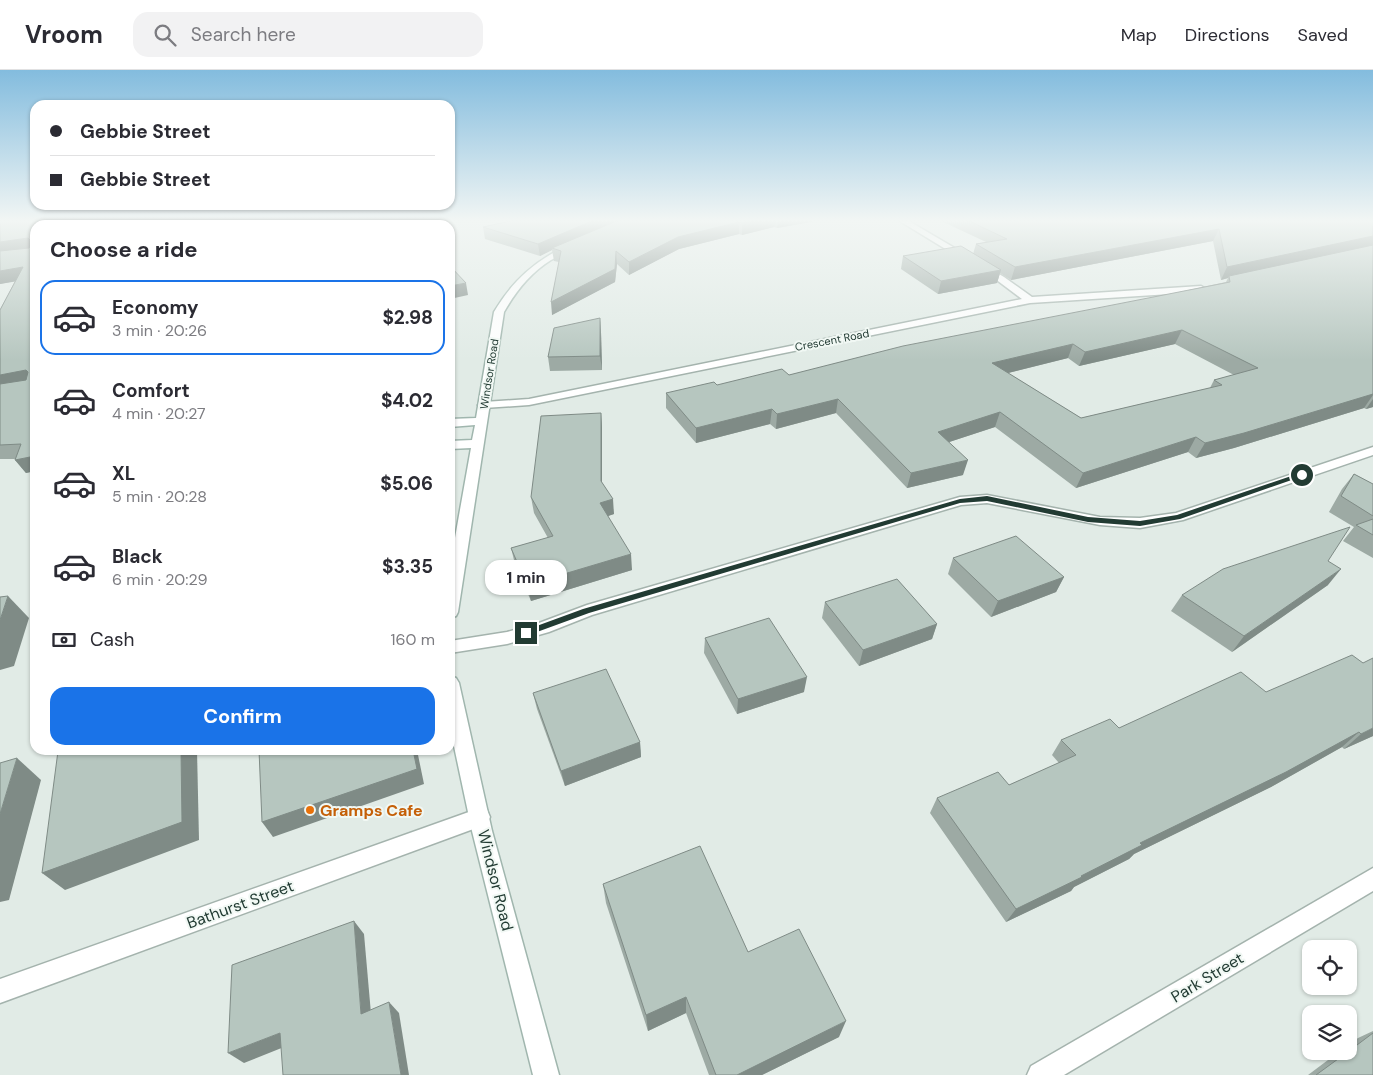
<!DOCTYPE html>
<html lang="en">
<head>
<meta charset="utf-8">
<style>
	body { margin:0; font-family:"DM Sans",sans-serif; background:#f2f2f3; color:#2b2b33; height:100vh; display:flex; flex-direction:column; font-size:19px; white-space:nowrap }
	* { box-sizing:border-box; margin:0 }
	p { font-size:16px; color:#7c7c81 }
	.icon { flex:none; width:28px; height:28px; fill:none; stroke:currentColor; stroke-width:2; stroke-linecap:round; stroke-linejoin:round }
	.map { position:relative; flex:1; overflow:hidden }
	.sheet { position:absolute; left:30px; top:150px; width:425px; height:535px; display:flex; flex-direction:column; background:#fff; border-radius:15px; box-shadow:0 1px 4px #0004 }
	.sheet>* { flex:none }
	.banner { position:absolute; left:30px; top:30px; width:425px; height:110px; border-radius:15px; box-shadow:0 1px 4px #0004; display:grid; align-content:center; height:110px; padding:0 20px; background:#fff }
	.controls { position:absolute; left:1302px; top:870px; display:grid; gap:10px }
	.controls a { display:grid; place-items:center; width:55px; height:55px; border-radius:10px; background:#fff; box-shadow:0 1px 4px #0004; font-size:25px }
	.end { position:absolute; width:22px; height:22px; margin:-11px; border:6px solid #223b33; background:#fff; box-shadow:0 0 0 2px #fff }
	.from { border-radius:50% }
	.bubble { position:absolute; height:35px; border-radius:15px; background:#fff; box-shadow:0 1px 4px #0004; font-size:16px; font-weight:700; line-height:35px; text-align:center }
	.banner b { display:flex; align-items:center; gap:18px; height:48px; font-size:19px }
	.banner b+b { border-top:1px solid #e1e1e2 }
	.banner i { width:12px; height:12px; background:#2b2b33 }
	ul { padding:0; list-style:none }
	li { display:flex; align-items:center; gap:15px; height:75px; margin:0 10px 8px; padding:0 10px; border:2px solid transparent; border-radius:15px }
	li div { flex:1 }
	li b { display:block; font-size:19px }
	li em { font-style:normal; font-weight:700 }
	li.current { border-color:#1a73e8 }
	li>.icon { width:45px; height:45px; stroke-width:1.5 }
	h2 { padding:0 20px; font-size:22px; line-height:60px }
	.pay { display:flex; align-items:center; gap:12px; height:55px; padding:0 20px; font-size:19px }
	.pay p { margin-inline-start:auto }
	.action { display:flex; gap:10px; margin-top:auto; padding:10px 20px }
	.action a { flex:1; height:58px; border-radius:15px; background:#1a73e8; color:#fff; font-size:20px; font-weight:700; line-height:58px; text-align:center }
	header { display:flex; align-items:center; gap:30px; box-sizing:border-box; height:70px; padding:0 25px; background:#fff; border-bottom:1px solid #e1e1e2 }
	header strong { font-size:24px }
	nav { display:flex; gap:28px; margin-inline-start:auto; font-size:18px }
	.search { width:350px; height:45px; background:#f2f2f3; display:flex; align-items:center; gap:12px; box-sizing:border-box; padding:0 18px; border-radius:15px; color:#7c7c81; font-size:19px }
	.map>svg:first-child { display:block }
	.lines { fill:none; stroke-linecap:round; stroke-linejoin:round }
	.street-casing { stroke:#a4b3ad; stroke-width:3 }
	.secondary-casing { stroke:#a0b6ae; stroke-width:3 }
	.street { fill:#fff; fill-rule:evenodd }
	.secondary { fill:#fff; fill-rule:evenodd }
	.wall { fill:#9daaa4; fill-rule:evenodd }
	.shaded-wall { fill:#7f8b86 }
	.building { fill:#b6c6bf; stroke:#7f8b86; fill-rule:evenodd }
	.route { fill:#223b33 }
	.food-dot { fill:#e8710a; stroke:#f1f8f4; stroke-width:2 }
	.labels { text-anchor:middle; stroke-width:4; stroke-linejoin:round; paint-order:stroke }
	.far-street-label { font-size:11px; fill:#223b33; stroke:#f1f8f4 }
	.near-food-label { font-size:16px; font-weight:bold; fill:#c56008; stroke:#f1f8f4; text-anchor:start }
	.near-street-label { font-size:16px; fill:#223b33; stroke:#f1f8f4 }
</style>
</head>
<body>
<header>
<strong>Vroom</strong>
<div class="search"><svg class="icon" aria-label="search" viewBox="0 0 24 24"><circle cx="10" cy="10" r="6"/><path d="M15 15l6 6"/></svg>Search here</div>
<nav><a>Map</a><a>Directions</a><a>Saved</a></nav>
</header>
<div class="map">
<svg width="1373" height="1005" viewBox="0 0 1373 1005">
	<rect width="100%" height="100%" fill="#e1ebe6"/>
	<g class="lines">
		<g class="street-casing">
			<g id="street">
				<path d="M276,150h20c-12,8 -33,5 -47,5l4,-2z"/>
				<path d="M898,150h9l97,57 28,20 169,-11 5,3 -5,3 -171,11 -501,102 -45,3 -6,-3 6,-3 45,-3 493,-100 -24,-18z"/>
				<path d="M1373,377v8l-190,65 -43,8 -40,-3 -113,-22 -26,2 -369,110 -43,17 -42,12 -57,9v-12l57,-9 32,-9 48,-18 373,-108 27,-2 113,22 40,1 36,-5z"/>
				<path d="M480,738l7,2 3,7 -3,7 -487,179v-24z"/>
				<path d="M1373,798v23l-309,184h-37l4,-9z"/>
			</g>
		</g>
		<g class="secondary-casing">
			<g id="secondary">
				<path d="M316,150h9l8,5h-10z"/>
				<path d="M568,175l7,2c-6,6 -16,9 -24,13 -21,13 -35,31 -47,52l-46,300 -2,4 -6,2v-52l21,-118 -21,1v-8l22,-1 3,-15 -25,2v-8l26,-1 18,-106c19,-32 41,-51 74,-67z"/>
				<path d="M450,606l6,2 3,5 33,148 67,244h-26l-61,-244 -21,-99z"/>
			</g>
		</g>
		<use href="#street" class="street"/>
		<use href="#secondary" class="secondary"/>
	</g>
	<g class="wall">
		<path d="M0,150h261l13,5h-239v246l-9,2 -11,-13 1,-1h-16v-149l15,-29 -15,3z"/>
		<path d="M514,150h308l-45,8 -3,-1 -32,8 -3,-1 -60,15 -50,26 -12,-11 -2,18 -63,33 7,-53 -5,-1 -2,-11 -12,6 -55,-17 -2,-12z"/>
		<path d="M939,150h434v187l-7,2 -2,-1 -130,40 -38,10 -8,-6 -112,36 -81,-61 -46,15 14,33 -56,13 -71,-75 -60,16 -6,-5 -74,19 -30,-35v-15l123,-18 437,-93 2,-4 -7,2 -8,-39 -202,39 -11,-7 -3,10 -59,11 -37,-25 2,-13 70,-2 3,-10 10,-2zM1175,274l59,31 -20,5 -4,8 -129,30 -73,-45 60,-15 11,8z"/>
		<path d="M600,248l1,14 1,38 -52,1 -2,-14z"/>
		<path d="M601,343l1,15v55l12,31 -6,2 24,54 -101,31 -16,-37 -4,-16 37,-10 -14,-25 -3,-16z"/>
		<path d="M1354,404l19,10v74l-30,-17 11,-14 -25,-15 13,-23z"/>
		<path d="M953,488l111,19 -8,15 -65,25 -43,-43z"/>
		<path d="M1328,491v24l-96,67 -61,-41 11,-16z"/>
		<path d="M825,532l112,22 -5,15 -73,27 -37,-48z"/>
		<path d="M705,568l99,54 -67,22 -33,-61z"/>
		<path d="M1266,622l107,44 -29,13 -2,-2 -71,40 -137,67 -5,5 -55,28 -3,4 -65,31 -76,-109 7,-15 72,-13 50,-22 -7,-8 9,-15 58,-12z"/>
		<path d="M533,623l107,49 1,15 -76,29 -28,-77z"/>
		<path d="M603,814l145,68 91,85 -77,38h-53l-23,-62 -38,18 -42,-128z"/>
		<path d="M1373,961v44h-65l32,-24h9v-6l9,-7z"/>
	</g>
	<g class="shaded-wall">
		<path d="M594,150h37l-79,28v2l-12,6 -2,-12z"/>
		<path d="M756,150h19l-1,7 -32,8v-12z"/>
		<path d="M778,150h44l-45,8z"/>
		<path d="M739,152v12l-60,15 -50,26v-13l49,-25z"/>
		<path d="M1219,159l-6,12 -202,39 4,-13z"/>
		<path d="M1373,166v11l-144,29 -1,2 -7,2 6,-13z"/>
		<path d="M28,168l7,11 -35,5v-12z"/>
		<path d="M616,181l1,13 -2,18 -63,33 -1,-13z"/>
		<path d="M23,197l7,12 -30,5v-13z"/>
		<path d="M1001,200l-4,13 -59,11 3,-13z"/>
		<path d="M466,213l2,12 -18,4v-13z"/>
		<path d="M600,248l1,14 1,38 -2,-14z"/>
		<path d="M1182,260l-7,14 -96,22 6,-14z"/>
		<path d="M1073,274l-5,14 -80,20 4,-15z"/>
		<path d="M26,300l9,13 -35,6v-14z"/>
		<path d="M1373,324v1l-9,13 -130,40 -38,10 9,-15z"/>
		<path d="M838,329l-2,14 -60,16 1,-15z"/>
		<path d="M1373,329v8l-7,2z"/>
		<path d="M772,339l-2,15 -74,19v-15z"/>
		<path d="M1000,342l-5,15 -61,20 4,-15z"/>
		<path d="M601,343l1,15v69l-1,-16z"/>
		<path d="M1196,367l-8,15 -112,36 7,-15z"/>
		<path d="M35,386v15l-9,2 -11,-13z"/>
		<path d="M968,390l-5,15 -56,13 4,-15z"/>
		<path d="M613,429l1,15 -12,4 -2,-15z"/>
		<path d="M631,484l1,16 -101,31 -4,-16z"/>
		<path d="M1341,499l-13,16 -96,67 12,-16z"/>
		<path d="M1064,507l-8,15 -65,25 7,-16z"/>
		<path d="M8,526l21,22 -15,48 -14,4v-50z"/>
		<path d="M937,554l-5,15 -73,27 4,-16z"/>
		<path d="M807,607l-3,15 -67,22 1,-15z"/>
		<path d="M1373,658v8l-29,13 17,-15z"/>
		<path d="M1359,662l-17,15 -71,40 -137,67 -5,5 -55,28 -3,4 -65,31 10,-13 65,-33 59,-33z"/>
		<path d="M640,672l1,15 -76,29 -4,-15z"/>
		<path d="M181,680h16l2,90 -134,50 -23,-17z"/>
		<path d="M413,680h4l7,34 -151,53 -11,-15z"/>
		<path d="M17,688l24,22 -32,120 -9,2v-88z"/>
		<path d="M354,851l10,13 8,91 -11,-11z"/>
		<path d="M686,927v16l-38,18 -2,-16z"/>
		<path d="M389,932l10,11 10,62h-8z"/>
		<path d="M846,951l-7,16 -77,38h-25z"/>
		<path d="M280,963l14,10 -50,20 -16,-10z"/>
	</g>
	<g class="building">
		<path d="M0,150h257v1l15,-1 1,5h-238v231l-20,4 6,-16 -21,1v-61l26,-4 2,-8 -2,-2 -26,5v-65l23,-43 -23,4v-20l29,-3 1,-2v-6l-2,-2 -28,4z"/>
		<path d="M353,150h51l4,5h-57l-2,-2 5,-1z"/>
		<path d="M515,150h79l-56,24 -55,-17z"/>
		<path d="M619,150h137l-14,3 -3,-1 -61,15 -49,25 -13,-11 -1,18 -64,33 10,-51 -9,-3z"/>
		<path d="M967,150h406v16l-146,31 -8,-38 -204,38 -39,-23 31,-5z"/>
		<path d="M1373,175v149l-129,39 -39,10 -9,-6 -113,36 -83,-61 -62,20 30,28 -57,13 -73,-74 -61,15 -5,-5 -76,19 -30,-35 48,-11 3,3 65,-16 7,6 114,-29 327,-64 -1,-6zM1182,260l76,38 -44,12 8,5 -141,33 -89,-55 81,-19 12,8z"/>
		<path d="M961,176l40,24 -60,11 -38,-25z"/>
		<path d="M450,196l16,17 -16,3z"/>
		<path d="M600,248v38l-52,1 6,-29z"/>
		<path d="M601,343v68l12,18 -13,4 31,51 -104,31 -16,-37 42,-12 -22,-39 10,-81z"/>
		<path d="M1354,404l19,10v32l-32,-20z"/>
		<path d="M1373,449v16l-17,-10z"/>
		<path d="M1350,457l-22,34 13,8 -97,67 -62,-41 41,-26z"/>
		<path d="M1016,466l48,41 -66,24 -45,-43z"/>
		<path d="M897,509l40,45 -74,26 -38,-48z"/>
		<path d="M8,526l-8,24v-23z"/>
		<path d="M769,548l38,59 -69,22 -33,-61z"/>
		<path d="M1352,585l11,8 10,-5v70l-12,6 -2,-2 -73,40 -146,71 2,2 -61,31 1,1 -66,32 -79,-111 61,-26 11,13 67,-30 -15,-15 49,-21 9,9 122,-56 25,20z"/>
		<path d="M606,599l34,73 -79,29 -28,-78z"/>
		<path d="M60,680h121l1,72 -140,51 16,-122z"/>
		<path d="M259,680h154l4,19 -155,53z"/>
		<path d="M17,688l-17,56v-51z"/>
		<path d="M700,776l48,106 51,-23 47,92 -109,54h-21l-30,-78 -40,18 -43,-131z"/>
		<path d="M354,851l7,93 28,-12 12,73h-118l-3,-42 -52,20 4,-88z"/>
		<path d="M1373,963v42h-57l33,-24z"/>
	</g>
	<linearGradient id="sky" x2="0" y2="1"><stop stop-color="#83bcde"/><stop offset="0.52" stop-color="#f2f6f4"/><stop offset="1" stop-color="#f2f6f4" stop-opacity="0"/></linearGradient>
	<rect width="1373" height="290" fill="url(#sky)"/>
	<path class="route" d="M1300,403l6,2 -126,44 -40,7 -52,-4 -101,-21 -27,2 -371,110 -63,23 -5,-3 2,-2 60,-22 377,-110 27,-3 101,21 52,4 37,-6z"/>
	<circle class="food-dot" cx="310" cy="740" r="5"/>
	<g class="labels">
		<g class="far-street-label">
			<text transform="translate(832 270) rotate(-11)" y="4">Crescent Road</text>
			<text transform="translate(489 304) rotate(-81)" y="4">Windsor Road</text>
		</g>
		<g class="near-food-label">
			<text x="320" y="746">Gramps Cafe</text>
		</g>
		<g class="near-street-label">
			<text transform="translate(496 810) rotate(76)" y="6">Windsor Road</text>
			<text transform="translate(240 834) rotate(-20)" y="6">Bathurst Street</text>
			<text transform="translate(1207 907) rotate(-31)" y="6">Park Street</text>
		</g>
	</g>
</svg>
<div class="controls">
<a><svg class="icon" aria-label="locate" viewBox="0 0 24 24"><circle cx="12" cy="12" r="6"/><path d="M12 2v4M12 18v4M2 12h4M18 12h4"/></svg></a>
<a><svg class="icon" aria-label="layers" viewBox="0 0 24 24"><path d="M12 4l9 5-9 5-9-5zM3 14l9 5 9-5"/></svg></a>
</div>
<i class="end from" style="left:1302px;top:405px"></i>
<i class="end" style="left:526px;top:563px"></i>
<div class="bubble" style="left:485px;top:490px;width:82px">1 min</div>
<div class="banner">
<b><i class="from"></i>Gebbie Street</b>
<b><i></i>Gebbie Street</b>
</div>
<section class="sheet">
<h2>Choose a ride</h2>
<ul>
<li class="current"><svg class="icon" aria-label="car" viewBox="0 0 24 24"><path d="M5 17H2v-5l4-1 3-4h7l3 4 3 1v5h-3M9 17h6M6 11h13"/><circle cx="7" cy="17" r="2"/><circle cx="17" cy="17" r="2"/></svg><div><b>Economy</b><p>3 min · 20:26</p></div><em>$2.98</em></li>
<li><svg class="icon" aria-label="car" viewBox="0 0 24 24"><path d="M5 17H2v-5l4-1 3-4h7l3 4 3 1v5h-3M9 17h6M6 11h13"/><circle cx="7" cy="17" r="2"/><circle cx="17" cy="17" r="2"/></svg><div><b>Comfort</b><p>4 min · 20:27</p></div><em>$4.02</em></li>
<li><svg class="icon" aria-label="car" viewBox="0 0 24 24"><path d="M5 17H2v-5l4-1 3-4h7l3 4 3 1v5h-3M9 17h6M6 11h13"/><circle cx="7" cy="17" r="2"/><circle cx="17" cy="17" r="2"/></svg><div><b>XL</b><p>5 min · 20:28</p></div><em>$5.06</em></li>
<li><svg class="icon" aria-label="car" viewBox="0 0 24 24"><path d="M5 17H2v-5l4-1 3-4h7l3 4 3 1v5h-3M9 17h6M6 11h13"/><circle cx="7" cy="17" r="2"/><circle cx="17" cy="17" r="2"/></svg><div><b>Black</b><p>6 min · 20:29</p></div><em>$3.35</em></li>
</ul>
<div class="pay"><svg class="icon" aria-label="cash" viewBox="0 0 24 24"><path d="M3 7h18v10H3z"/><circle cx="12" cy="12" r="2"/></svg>Cash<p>160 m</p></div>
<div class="action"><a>Confirm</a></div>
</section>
</div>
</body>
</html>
